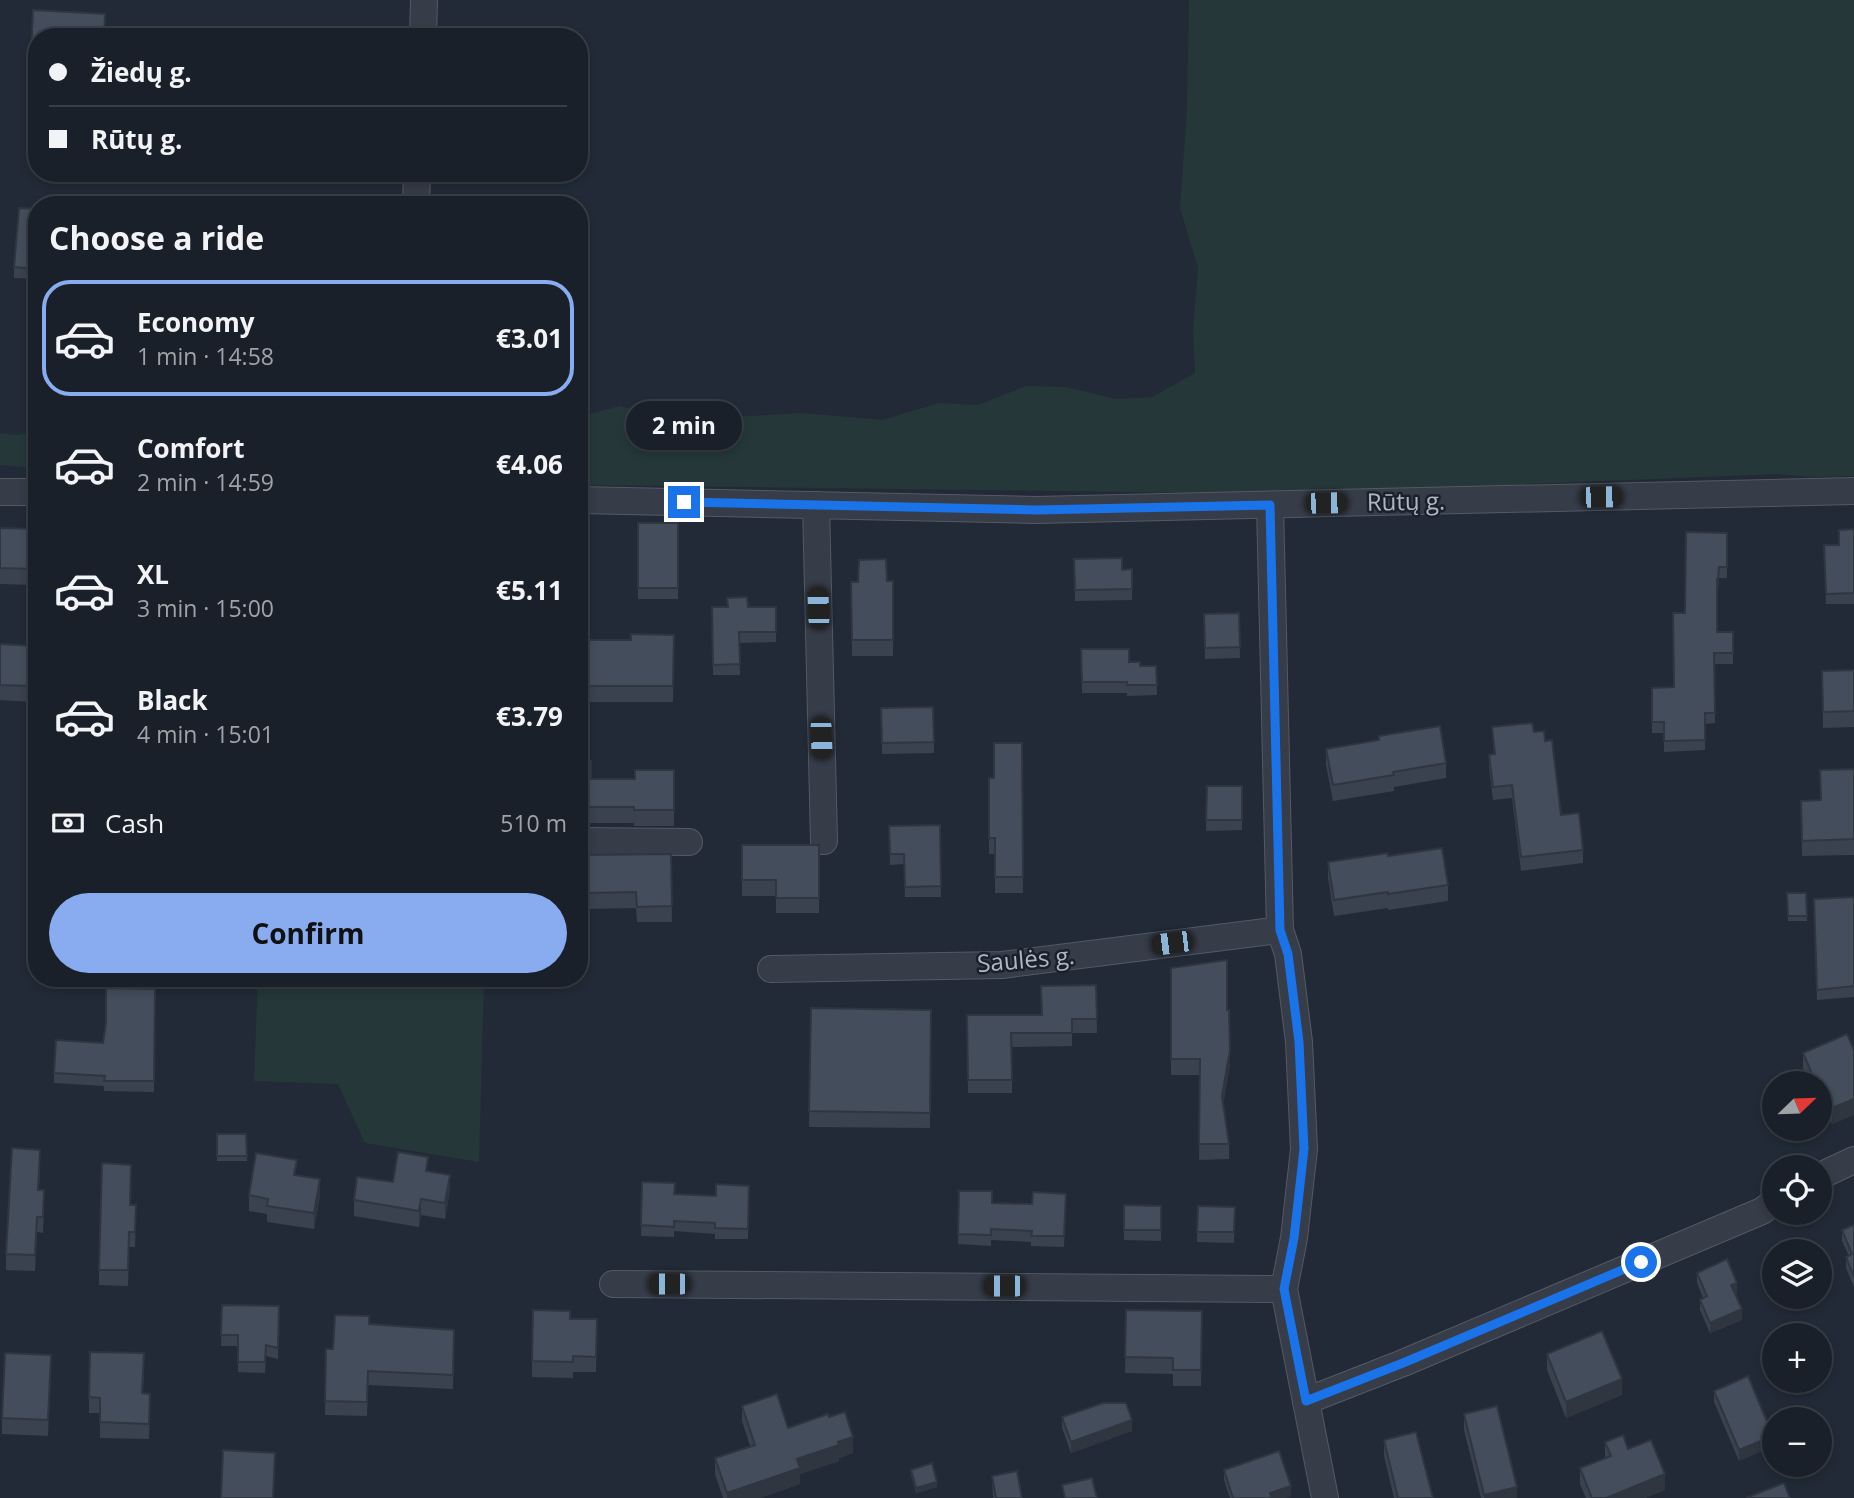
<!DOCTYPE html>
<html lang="en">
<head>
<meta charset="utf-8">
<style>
	body { margin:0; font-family:"Open Sans",sans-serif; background:#232831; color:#f1f3f6; height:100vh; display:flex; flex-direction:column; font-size:26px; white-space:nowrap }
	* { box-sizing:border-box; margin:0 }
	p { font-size:23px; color:#9fa3a8 }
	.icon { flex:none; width:38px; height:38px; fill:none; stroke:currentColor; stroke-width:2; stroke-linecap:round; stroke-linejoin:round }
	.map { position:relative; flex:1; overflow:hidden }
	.side { position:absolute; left:28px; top:196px; width:560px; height:791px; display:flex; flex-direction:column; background:#1a2029; border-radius:28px; box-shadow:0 4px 10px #0003,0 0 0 2px #383e46 }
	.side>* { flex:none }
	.banner { position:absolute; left:28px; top:28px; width:560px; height:154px; border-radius:28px; box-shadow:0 4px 10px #0003,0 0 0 2px #383e46; display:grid; align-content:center; height:154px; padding:0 21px; background:#1a2029 }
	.needle { width:46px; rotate:67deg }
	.controls { position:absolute; left:1762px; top:1071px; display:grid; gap:14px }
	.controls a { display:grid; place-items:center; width:70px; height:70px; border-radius:50%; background:#1a2029; box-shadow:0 4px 10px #0003,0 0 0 2px #383e46; font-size:35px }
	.end { position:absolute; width:32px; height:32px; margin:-16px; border:9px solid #1a73e8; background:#fff; box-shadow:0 0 0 4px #fff }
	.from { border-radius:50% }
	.bubble { position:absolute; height:49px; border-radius:24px; background:#1a2029; box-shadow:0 4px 10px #0003,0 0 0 2px #383e46; font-size:23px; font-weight:700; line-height:49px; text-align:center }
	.car { position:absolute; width:21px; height:42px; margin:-21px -10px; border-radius:9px; box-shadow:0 0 5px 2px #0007; background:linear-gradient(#222 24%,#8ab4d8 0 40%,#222 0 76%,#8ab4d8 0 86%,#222 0) }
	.banner b { display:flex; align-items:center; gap:24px; height:66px; font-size:26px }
	.banner b+b { border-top:2px solid #383e46 }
	.banner i { width:18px; height:18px; background:#f1f3f6 }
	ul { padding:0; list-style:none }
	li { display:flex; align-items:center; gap:21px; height:116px; margin:0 14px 10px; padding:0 7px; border:4px solid transparent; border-radius:28px }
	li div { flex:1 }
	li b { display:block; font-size:26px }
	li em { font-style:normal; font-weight:700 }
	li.active { border-color:#89acf0 }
	li>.icon { width:63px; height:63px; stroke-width:1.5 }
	h2 { padding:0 21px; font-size:32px; line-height:84px }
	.pay { display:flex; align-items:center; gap:18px; height:77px; padding:0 21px; font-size:26px }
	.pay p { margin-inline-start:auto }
	.button { display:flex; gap:14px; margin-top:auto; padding:14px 21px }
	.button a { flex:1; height:80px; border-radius:42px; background:#89acf0; color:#111; font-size:28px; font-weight:700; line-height:80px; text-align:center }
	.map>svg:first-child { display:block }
	.green { fill:#253739 }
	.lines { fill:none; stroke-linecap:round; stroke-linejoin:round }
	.minor-casing { stroke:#535a65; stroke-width:28 }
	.minor { stroke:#363c48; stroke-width:26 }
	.wall { fill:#3a424f }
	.shaded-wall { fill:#303640 }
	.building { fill:#444d5c; stroke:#303640; stroke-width:2 }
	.route { stroke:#1a73e8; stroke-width:9 }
	.labels { text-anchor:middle; stroke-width:5; stroke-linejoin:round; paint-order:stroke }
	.street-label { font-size:24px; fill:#b0b7c4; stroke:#1b212c }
</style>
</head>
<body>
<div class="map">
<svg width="1854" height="1498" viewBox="0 0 1854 1498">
	<rect width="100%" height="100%" fill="#222a37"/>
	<g class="green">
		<path d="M1189,0h665v476l-43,1 -33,-3 -494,20 -705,-9v-68l40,-11 59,14 126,-7 78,7 57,-17 39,2 48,-19 40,1 50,12 36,-2 43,-24 -2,-42 5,-63 -18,-60 7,-99z"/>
		<path d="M37,431v37l-37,-3v-32l18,2z"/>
		<path d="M258,978l226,2 -5,182 -114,-19 -27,-59 -84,-3z"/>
	</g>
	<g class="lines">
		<g class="minor-casing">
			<g id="minor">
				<path d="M423,37l1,-37"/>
				<path d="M416,205l1,-32"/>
				<path d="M0,492h37"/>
				<path d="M579,500l457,10 818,-19"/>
				<path d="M816,505l8,336"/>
				<path d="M1270,505l10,425 8,24 11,88 5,107 -10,89 -10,51 41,209"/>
				<path d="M579,841l110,1"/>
				<path d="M771,969l231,-4 278,-35"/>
				<path d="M1820,1176l34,-16"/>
				<path d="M613,1284l671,5"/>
				<path d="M1306,1401l97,-38 359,-152 12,-9"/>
			</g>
		</g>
		<use href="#minor" class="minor"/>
	</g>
	<g class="wall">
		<path d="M37,37v34h-6v-16z"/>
		<path d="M37,209l-1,70 -22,-1v-11z"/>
		<rect x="638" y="523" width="40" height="76"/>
		<path d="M0,528l37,1 -1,56 -36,-1z"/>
		<path d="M1854,529v75h-28l-2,-59h15z"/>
		<path d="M1727,533v45h-8l-1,12h-1v42h16v32h-19l1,59 -10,1v26l-41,2v-19h-12v-45l22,-1z"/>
		<path d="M1074,559l48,11 10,-1v31l-57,1z"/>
		<path d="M893,581v75h-41l-1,-74z"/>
		<path d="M712,607h64v35l-37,1 1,32h-27z"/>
		<path d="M1239,613l1,45 -35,1 -1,-45z"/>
		<path d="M674,635l-1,67h-94v-62h52z"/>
		<path d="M0,644l33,2 -1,56 -32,-2z"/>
		<path d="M1081,649l48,13 11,4h16l1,29 -30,1v-3h-45z"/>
		<path d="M1854,670v57l-31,1 -1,-57z"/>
		<path d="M933,707l1,46 -52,1 -1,-46z"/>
		<path d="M1492,727l42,5 11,9 16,74 22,35v13l-62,8 -9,-73 -19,2 -4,-32v-13l5,-1z"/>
		<path d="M1022,743l1,150h-28v-39h-6v-76h5z"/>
		<path d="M1326,749l120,14v15l-52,9v4l-61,10 -7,-36z"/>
		<path d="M579,761l12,18h44l39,-9v56h-40v-3h-55z"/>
		<path d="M1854,769v86l-52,1 -1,-55 19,-1z"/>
		<path d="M1207,786h35v44l-36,1z"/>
		<path d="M940,825l1,72h-36l-1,-33 -14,1 -1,-39z"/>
		<path d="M742,845h77v68h-43v-17h-34z"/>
		<path d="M671,854l1,68h-35l-1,-14 -50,1v14l-7,1v-69z"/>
		<path d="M1388,856l60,29v16l-60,9v-2l-54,8 -6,-38v-16z"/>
		<path d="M1787,893h19l1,28h-19z"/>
		<path d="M1854,897v100l-37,3 -3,-101z"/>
		<path d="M1171,968l56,42 3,55 -7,40 6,39v15l-30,1 1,-85h-29z"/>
		<path d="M1096,985l1,48h-25v13l-60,1v46h-44l-1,-78h75z"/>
		<path d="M155,989l-1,103 -50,-1v-5l-50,-3v-10l49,-30z"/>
		<path d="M811,1008l120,2 -1,118 -121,-1z"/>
		<path d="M1854,1050v65l-22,9 -5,-11 -4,2 -3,-6v-26h-11l-6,-14v-16z"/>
		<path d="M217,1134h29l1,27h-30z"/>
		<path d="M40,1166l-1,24 5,16 -1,27 -6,-1 -2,39 -29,-1v-16z"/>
		<path d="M428,1171l22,19 -5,29 -24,-4 -2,12 -65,-11v-16l39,-18z"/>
		<path d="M297,1176l23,19 -6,34 -47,-7v-8l-18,-3v-16z"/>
		<path d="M642,1182l33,13 41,1 33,-10 -1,53h-33v-5l-41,-3v6l-33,-1z"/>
		<path d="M959,1191l33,12 40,1 34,-10 -2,53 -33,-1v-4l-40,-2v6l-33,-2z"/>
		<path d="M130,1205l6,15 -1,27h-6l-1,39 -29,-1v-15z"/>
		<path d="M1124,1205l37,1v35l-37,-1z"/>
		<path d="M1198,1206l37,1 -1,36 -37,-1z"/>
		<path d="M1854,1225v62l-8,-19v-11l3,-1 -7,-15v-11z"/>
		<path d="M1697,1273l40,20 -2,1 7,26 -32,13 -10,-23v-10l3,-2 -6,-15z"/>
		<path d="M222,1305l57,1 -1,53 -12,-3 -1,17 -27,-1v-26h-17z"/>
		<path d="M1126,1310l76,1 -1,75h-28v-12l-48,-1z"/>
		<path d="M570,1319h27l-1,53h-23v6l-41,-1v-16z"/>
		<path d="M369,1324l85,6 -1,59 -85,-4 -1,31 -42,-1 1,-66h7z"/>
		<path d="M1547,1354l75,41 -56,23 -19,-48z"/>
		<path d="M144,1369l-1,24 7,16 -1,30 -49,-1v-25h-11v-16z"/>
		<path d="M51,1371l-3,65 -46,-2v-16z"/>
		<path d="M1714,1391l59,55 -34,15 -25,-59z"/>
		<path d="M742,1406l46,22 41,-11 24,36 -14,5v3l-39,13v10l-41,14h-36l-8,-24v-16l35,-12 -8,-25z"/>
		<path d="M1464,1414l53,84h-36l-17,-68z"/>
		<path d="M1062,1417l70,14 -61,22 -9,-25z"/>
		<path d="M1384,1440l49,58h-39l-10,-42z"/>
		<path d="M1605,1442l23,7 37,41 -20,8h-59l-6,-14v-16l25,-10z"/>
		<path d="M911,1470l26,17 -21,6 -5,-18z"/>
		<path d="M1224,1470l67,26 -5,2h-56l-6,-18z"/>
		<path d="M992,1476l30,22h-29z"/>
	</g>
	<g class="shaded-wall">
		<path d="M1230,1050v15l-8,47v-16z"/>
		<path d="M1827,1097v16l-4,2v-16z"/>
		<path d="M1854,1099v16l-22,9v-16z"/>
		<path d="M450,1175v15l-5,29v-16z"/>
		<path d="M320,1179v16l-6,34v-16z"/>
		<path d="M421,1199v16l-2,12v-16z"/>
		<path d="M37,1217v15l-2,39v-16z"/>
		<path d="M1737,1283v10l-6,3v-11z"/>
		<path d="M1742,1309v11l-32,13v-10z"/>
		<path d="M51,1355v16l-3,65v-16z"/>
		<path d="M1622,1379v16l-56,23v-16z"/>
		<path d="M1132,1420v11l-61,22v-11z"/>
		<path d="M1773,1436v10l-34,15v-11z"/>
		<path d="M853,1437v16l-14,5v3l-39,13v10l-41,14h-32v-5l70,-34z"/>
		<path d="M1665,1474v16l-20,8h-39z"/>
		<path d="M937,1482v5l-21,6v-5z"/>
		<path d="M1291,1486v10l-5,2h-16v-5z"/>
		<path d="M1517,1487v11h-33v-3z"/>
	</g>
	<g class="building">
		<path d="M33,10l72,4 -1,23h-67v19l-6,-1z"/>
		<path d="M19,208l18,1v46l-1,14 -22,-2z"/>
		<rect x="638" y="523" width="40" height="65"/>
		<path d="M0,528l37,1 -1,40 -36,-1z"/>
		<path d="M1854,529v64l-28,1 -2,-49h15v-15z"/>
		<path d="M1686,532l41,1v34h-8l-1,12h-1v53h16v21h-19l1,60h-10v27l-41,1v-19h-12v-34l22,-1 -1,-74h12z"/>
		<path d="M1122,558v12l10,-1v20l-57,1 -1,-31z"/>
		<path d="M886,559l1,22h6v59h-41l-1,-58h7l1,-22z"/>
		<path d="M747,597l1,10h28v25h-37l1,32 -27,1 -1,-58h16l-1,-9z"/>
		<path d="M1239,613l1,34 -35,1 -1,-34z"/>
		<path d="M631,634l43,1 -1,51h-94v-46h52z"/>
		<path d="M0,644l33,2 -1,40 -32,-1z"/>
		<path d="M1081,649h48v13h11v4h16l1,19h-30v-3h-45z"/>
		<path d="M1854,670v41l-31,1 -1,-41z"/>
		<path d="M933,707l1,35 -52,1 -1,-35z"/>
		<path d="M1532,723l2,9 10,-1 1,10 7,-1 9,75 18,-2 4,37 -62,7 -9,-72 -19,2 -4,-32 6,-1 -3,-27z"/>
		<path d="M1440,726l6,37 -53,9 1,3 -61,10 -7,-36 53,-9v-4z"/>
		<path d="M994,743h28l1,134h-28v-39h-6v-60h5z"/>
		<path d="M579,761h12v18h44v-9h39v40h-40v-3h-55z"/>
		<path d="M1854,769v70l-52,2 -1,-40 20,-1 -1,-30z"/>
		<path d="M1207,786h35v34h-36z"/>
		<path d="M940,825l1,61 -36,1 -1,-33h-14l-1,-28z"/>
		<path d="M742,845h77v53h-43v-18h-34z"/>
		<path d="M1442,848l6,37 -60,9v-2l-54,8 -6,-38 60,-9v3z"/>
		<path d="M671,854l1,52 -35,1 -1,-15 -50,1v15h-7v-53z"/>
		<path d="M1787,893h19l1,23h-19z"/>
		<path d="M1854,897v89l-37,4 -3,-91z"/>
		<path d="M1227,960v50h2l1,40 -8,46 7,48h-30l1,-85h-29v-91z"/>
		<path d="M1096,985l1,34h-25v14h-61l1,47h-44l-1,-65h75l-1,-29z"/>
		<path d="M106,988l49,1 -1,92h-50l1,-5 -51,-3 2,-33 47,3 3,-20z"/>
		<path d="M811,1008l120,2 -1,103 -121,-2z"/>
		<path d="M1847,1034l7,16v49l-22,9 -5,-11 -4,2 -3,-5v-11h-4l-13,-30z"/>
		<path d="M217,1134h29l1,22h-30z"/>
		<path d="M12,1148l28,2 -2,40h6l-1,27h-6l-2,38 -29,-1z"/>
		<path d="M398,1152l30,5 -2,14 24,4 -5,28 -24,-4 -2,12 -65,-11 3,-23 36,5z"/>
		<path d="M256,1153l41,7 -3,15 26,4 -6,34 -47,-7 1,-7 -19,-4z"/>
		<path d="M102,1163l29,2 -1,40h6l-1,27h-6l-1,38h-29z"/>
		<path d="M642,1182l33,1 -1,11 42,2v-12l33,2 -1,43 -33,-1v-5l-41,-2v6l-33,-2z"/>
		<path d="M959,1191h33v12l40,1 1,-12 33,2 -2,42h-33l1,-5 -41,-2v6l-33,-1z"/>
		<path d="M1124,1205l37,1v24h-37z"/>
		<path d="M1198,1206l37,1 -1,25h-37z"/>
		<path d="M1854,1225v52l-8,-20 6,-3 -10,-24z"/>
		<path d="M1727,1259l10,24 -6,2 11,24 -32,14 -10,-23 7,-4 -10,-23z"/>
		<path d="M222,1305l57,1 -1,42 -12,-3 -1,17h-27v-27h-17z"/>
		<path d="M533,1310l37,1v8h27l-1,38 -23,-1v6l-41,-1z"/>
		<path d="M1126,1310l76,1 -1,59h-28v-12l-48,-1z"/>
		<path d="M335,1315l34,1v8l85,6 -1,45 -85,-4 -1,31 -42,-1 1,-52h7z"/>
		<path d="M1602,1331l20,48 -56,23 -19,-48z"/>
		<path d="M90,1352l54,1 -2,40 8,1 -1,30 -49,-2v-24l-11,-1z"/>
		<path d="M5,1353l46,2 -3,65 -46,-2z"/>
		<path d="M1748,1376l25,60 -34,14 -25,-59z"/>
		<path d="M777,1394l11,34 40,-14 1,3 16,-5 8,25 -15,5 1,3 -42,14 3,9 -73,25 -12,-35 40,-13 -13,-39z"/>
		<path d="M1103,1403h23l6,17 -61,22 -9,-25z"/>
		<path d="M1497,1406l20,81 -33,8 -20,-81z"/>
		<path d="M1416,1432l17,66h-35l-14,-58z"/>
		<path d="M1623,1435l5,14 23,-9 14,34 -59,24h-14l-12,-30 31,-12 -6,-14z"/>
		<path d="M223,1450l52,3 -2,45h-52z"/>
		<path d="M1279,1451l12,35 -21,7 2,5h-39l-9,-28z"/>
		<path d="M932,1463l5,19 -21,6 -5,-18z"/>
		<path d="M1017,1471l5,27h-26l-4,-22z"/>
		<path d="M1092,1478l5,20h-32l-3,-13z"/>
		<path d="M1784,1483l6,15h-44z"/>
	</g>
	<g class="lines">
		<path class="route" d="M684,502l352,8 234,-5 10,425 8,24 11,88 5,107 -10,89 -10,51 22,112 97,-38 238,-101"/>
	</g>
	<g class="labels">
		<g class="street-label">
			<text transform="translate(1406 502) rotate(-1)" y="8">Rūtų g.</text>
			<text transform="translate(1026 960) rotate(-5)" y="8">Saulės g.</text>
		</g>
	</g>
</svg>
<div class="controls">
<a><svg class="needle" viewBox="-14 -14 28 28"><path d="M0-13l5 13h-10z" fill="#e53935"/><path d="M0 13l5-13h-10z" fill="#9fa3a8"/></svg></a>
<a><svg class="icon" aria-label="locate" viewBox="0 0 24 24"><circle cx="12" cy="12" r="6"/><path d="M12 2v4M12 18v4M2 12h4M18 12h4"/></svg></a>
<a><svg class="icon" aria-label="layers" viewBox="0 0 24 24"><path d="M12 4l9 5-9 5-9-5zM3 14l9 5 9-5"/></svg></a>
<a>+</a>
<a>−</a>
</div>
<i class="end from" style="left:1641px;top:1262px"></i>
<i class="end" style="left:684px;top:502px"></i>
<div class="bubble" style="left:626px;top:401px;width:116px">2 min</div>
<i class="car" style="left:1601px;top:497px;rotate:89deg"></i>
<i class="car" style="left:1326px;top:503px;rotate:89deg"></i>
<i class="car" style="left:818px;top:608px;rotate:358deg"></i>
<i class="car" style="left:821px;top:738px;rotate:178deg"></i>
<i class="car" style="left:1172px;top:943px;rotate:263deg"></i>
<i class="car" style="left:669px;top:1284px;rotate:270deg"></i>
<i class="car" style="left:1004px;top:1286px;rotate:270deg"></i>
<div class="banner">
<b><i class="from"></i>Žiedų g.</b>
<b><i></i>Rūtų g.</b>
</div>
<section class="side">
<h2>Choose a ride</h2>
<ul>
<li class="active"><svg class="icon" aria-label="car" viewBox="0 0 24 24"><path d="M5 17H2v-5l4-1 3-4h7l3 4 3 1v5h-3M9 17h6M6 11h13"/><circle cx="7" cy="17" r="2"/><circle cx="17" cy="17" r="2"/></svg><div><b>Economy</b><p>1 min · 14:58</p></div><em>€3.01</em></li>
<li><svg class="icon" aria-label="car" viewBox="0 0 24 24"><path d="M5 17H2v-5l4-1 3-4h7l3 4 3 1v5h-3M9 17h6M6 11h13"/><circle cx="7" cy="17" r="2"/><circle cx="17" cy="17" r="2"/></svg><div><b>Comfort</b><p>2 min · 14:59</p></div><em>€4.06</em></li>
<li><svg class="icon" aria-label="car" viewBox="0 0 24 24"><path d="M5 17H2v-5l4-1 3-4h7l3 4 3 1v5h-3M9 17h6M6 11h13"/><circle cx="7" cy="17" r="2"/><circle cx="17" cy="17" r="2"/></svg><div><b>XL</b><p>3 min · 15:00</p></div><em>€5.11</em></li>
<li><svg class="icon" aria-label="car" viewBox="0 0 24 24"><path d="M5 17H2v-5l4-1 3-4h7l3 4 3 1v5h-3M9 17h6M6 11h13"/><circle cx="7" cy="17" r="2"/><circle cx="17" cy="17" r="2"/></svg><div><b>Black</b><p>4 min · 15:01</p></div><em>€3.79</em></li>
</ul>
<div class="pay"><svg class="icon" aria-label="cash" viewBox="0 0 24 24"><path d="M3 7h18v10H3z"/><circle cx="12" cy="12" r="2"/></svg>Cash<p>510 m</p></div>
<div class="button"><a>Confirm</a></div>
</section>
</div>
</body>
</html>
